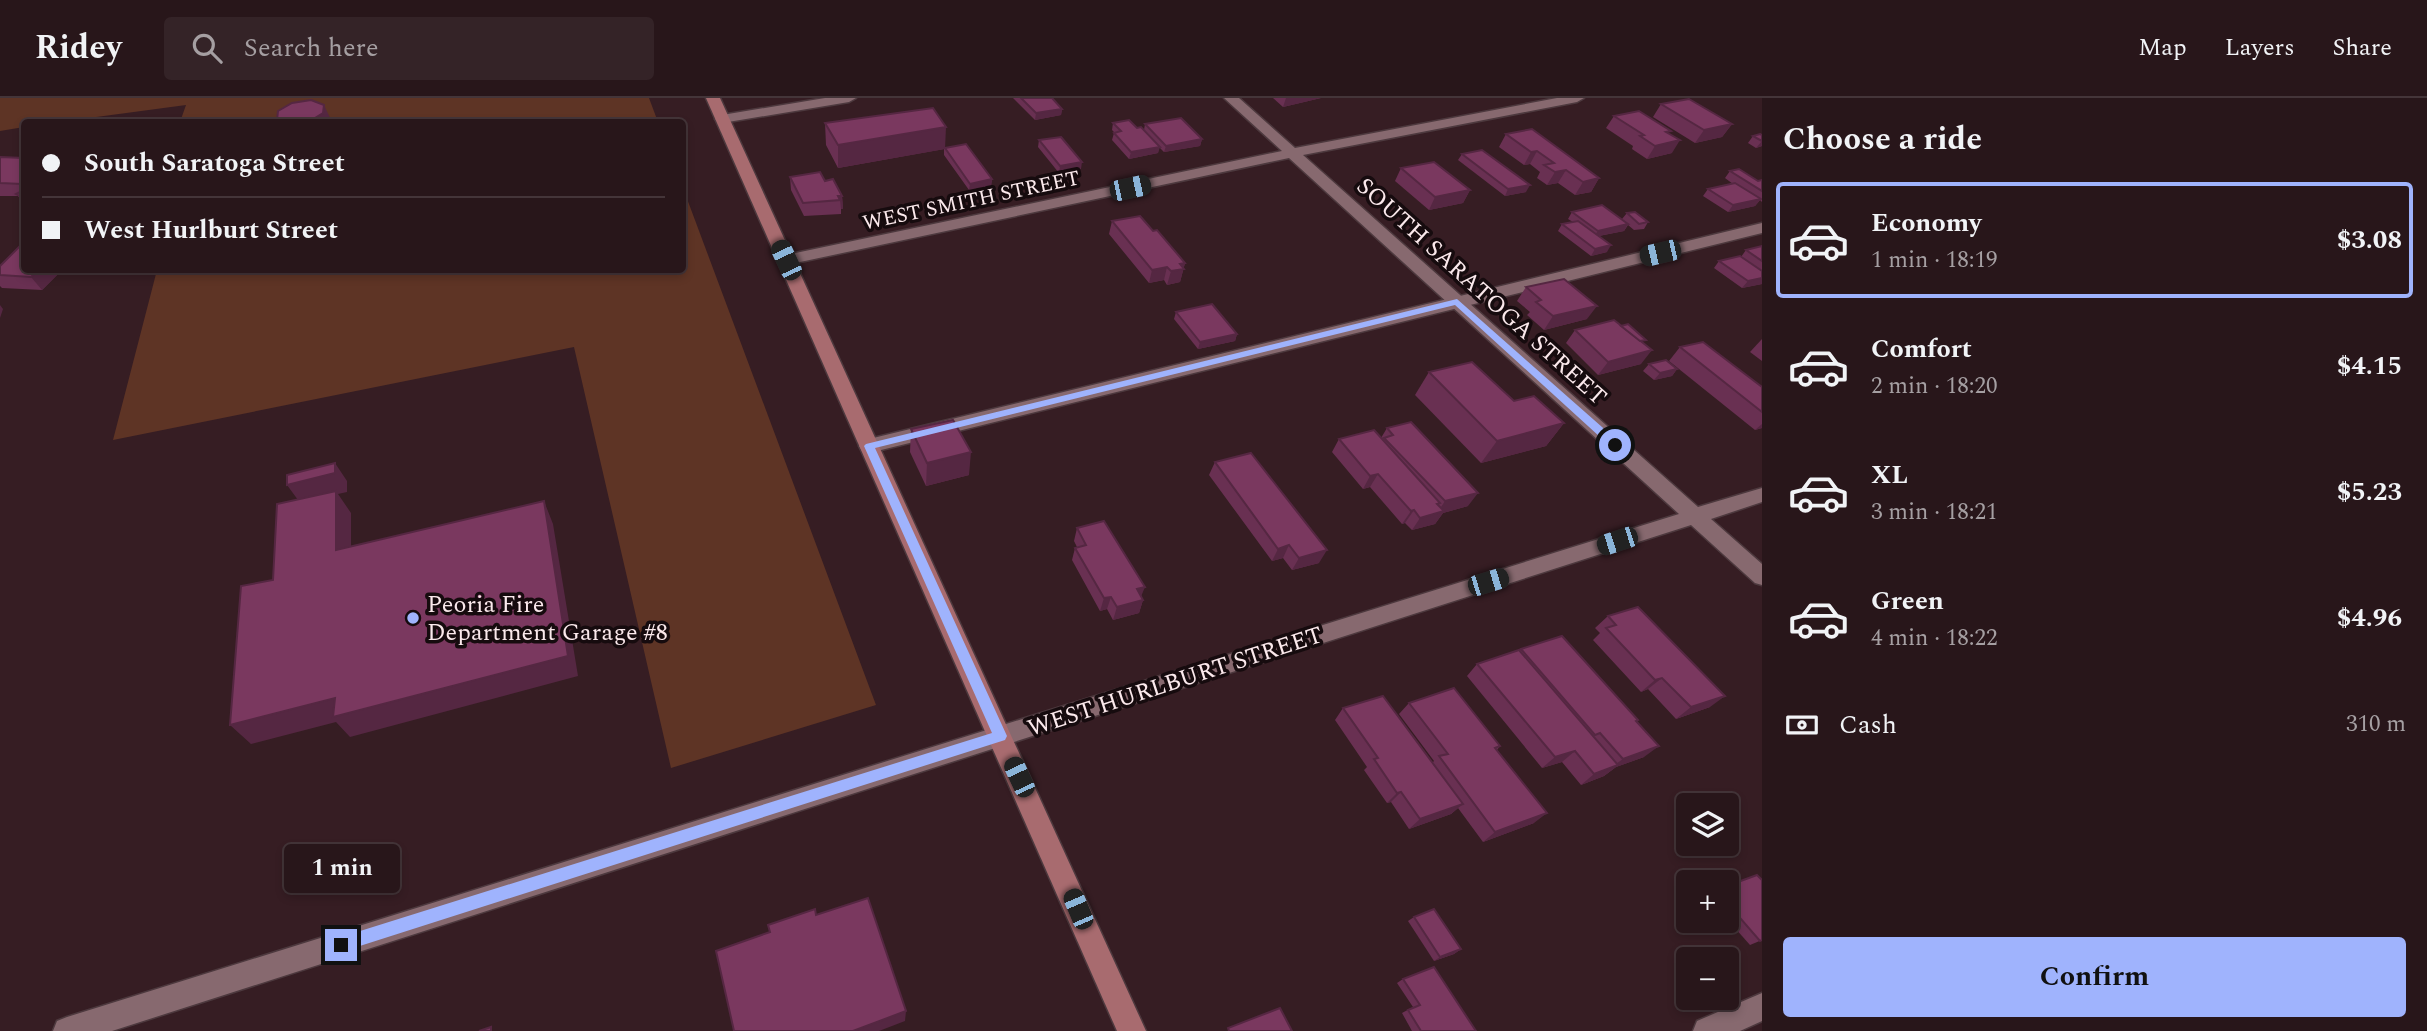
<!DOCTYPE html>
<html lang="en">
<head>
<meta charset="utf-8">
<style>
	body { margin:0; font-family:Spectral,serif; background:#342327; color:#f1f3f6; height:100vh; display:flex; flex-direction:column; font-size:26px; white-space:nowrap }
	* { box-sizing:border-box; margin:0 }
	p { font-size:23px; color:#a59fa2 }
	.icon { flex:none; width:38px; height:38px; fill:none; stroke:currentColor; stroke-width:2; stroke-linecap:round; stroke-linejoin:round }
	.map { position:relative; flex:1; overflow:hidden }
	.side { display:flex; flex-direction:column; background:#28161a; width:665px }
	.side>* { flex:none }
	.guide { position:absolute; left:21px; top:21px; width:665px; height:154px; border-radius:7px; box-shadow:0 4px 10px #0003,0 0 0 2px #443539; display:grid; align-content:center; height:154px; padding:0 21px; background:#28161a }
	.controls { position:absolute; left:1676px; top:695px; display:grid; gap:14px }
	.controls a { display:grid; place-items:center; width:63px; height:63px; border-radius:7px; background:#28161a; box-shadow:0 4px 10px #0003,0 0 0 2px #443539; font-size:35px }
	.end { position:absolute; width:32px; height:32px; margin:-16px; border:9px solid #9fb3fd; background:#111; box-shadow:0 0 0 4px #111 }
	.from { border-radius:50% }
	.bubble { position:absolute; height:49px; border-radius:7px; background:#28161a; box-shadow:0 4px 10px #0003,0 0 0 2px #443539; font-size:23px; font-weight:700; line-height:49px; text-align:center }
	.car { position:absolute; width:21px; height:42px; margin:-21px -10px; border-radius:9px; box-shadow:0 0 5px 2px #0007; background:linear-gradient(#222 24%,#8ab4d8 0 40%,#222 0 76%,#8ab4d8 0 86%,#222 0) }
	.guide b { display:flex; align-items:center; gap:24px; height:66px; font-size:26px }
	.guide b+b { border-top:2px solid #443539 }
	.guide i { width:18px; height:18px; background:#f1f3f6 }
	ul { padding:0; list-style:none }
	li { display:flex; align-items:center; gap:21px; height:116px; margin:0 14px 10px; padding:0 7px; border:4px solid transparent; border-radius:7px }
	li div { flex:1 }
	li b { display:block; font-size:26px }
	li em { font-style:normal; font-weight:700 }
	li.selected { border-color:#9fb3fd }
	li>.icon { width:63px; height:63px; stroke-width:1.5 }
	h2 { padding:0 21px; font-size:32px; line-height:84px }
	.pay { display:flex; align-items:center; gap:18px; height:77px; padding:0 21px; font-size:26px }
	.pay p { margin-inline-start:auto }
	.button { display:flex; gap:14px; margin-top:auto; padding:14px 21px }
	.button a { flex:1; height:80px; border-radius:7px; background:#9fb3fd; color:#111; font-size:28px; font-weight:700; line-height:80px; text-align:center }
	header { display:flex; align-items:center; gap:42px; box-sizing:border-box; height:98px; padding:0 35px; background:#28161a; border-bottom:2px solid #443539 }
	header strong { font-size:33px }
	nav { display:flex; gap:38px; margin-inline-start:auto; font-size:24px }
	.search { width:490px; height:63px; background:#342327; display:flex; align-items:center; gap:18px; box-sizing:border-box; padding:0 24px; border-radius:7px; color:#a59fa2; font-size:26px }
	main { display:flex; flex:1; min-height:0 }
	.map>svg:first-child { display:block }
	.green { fill:#5e3425 }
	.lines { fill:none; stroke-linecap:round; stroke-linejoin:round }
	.lane-casing { stroke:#4d393e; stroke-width:3 }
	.street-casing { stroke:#4d393e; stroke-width:3 }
	.secondary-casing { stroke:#4d393e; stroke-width:3 }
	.lane { fill:#87696f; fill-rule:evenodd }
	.street { fill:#87696f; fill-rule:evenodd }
	.secondary { fill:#a86b6f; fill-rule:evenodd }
	.wall { fill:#693052 }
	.shaded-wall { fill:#552742 }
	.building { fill:#7a385f; stroke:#552742; stroke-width:2 }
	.route { fill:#9fb3fd }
	.poi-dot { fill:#9fb3fd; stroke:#160b0e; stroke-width:2.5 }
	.labels { text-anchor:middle; stroke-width:7; stroke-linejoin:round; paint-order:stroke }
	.far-street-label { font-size:21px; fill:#fbe9ec; stroke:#160b0e }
	.street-label { font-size:24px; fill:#fbe9ec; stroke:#160b0e }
	.poi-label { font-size:24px; fill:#fbe9ec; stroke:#160b0e; text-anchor:start }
</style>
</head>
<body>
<header>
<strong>Ridey</strong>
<div class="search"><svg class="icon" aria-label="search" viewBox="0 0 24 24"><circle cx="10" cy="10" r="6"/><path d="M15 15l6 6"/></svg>Search here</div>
<nav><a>Map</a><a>Layers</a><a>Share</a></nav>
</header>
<main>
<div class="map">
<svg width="1762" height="933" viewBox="0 0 1762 933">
	<rect width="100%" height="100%" fill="#361d23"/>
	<g class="green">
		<path d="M0,0h649l9,24h-478l6,-17 -127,17h-35v5l-24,4z"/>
		<path d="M683,90l193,517 -205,63 -97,-421 -461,93 44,-170h525z"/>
	</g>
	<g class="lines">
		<g class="lane-casing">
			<path id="lane" d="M1762,125v10l-893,220 -7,-2 -3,-5 3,-5 7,-2z"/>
		</g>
		<g class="street-casing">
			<g id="street">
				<path d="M825,0h31l-7,4 -127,21 -7,-4 7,-4z"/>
				<path d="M1224,0h15l56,50 262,-50h27l-7,4 -274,53 395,352 64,-19v14l-51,17 51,45v21l-7,-2 -64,-58 -1579,506h-59l4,-10 10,-4 1612,-503 -390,-356 -503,107 -8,-5 8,-5 496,-104z"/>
				<path d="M1762,895v28l-22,10h-47l4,-10z"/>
			</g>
		</g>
		<g class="secondary-casing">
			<path id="secondary" d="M706,0h14l426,933h-29z"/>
		</g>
		<use href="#lane" class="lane"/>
		<use href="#street" class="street"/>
		<use href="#secondary" class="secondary"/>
	</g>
	<g class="wall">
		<path d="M1013,0h39l10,11 -1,6 -26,5z"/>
		<path d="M1273,0h48l-38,9z"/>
		<path d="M1661,6l71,20 -10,13 -27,6 -42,-26z"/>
		<path d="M1614,18l55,17 3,20 -25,6 -15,-10 1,-3 -27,-18z"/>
		<path d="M825,25l120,25 47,31 -1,7 -22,4 -25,-35v-6l-106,19 -12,-23z"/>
		<path d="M1113,25l31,7 1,-6 57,15 -2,7 -36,6 -5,-5 -1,6 -29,6 -17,-19 2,-7h1l-3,-3z"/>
		<path d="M1506,36l93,44 -8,14 -16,3 -17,-12 -11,2 -10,-7 3,-6 -10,-8 -6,1 -25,-18z"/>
		<path d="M1762,37v11l-6,2 -8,-5 5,-7z"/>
		<path d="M1039,42l42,29 -22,4 -21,-26z"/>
		<path d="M1462,56l64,38 -21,4 -47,-36z"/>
		<path d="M0,59l24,1v46l-6,-8h-18z"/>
		<path d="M1401,70l69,22 -7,13 -34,7 -34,-29z"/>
		<path d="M1730,73l28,10 4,-1v22l-2,-2 -5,6 -27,6 -25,-16 5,-7 25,-5 -8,-6z"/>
		<path d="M790,79l35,4 17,15 1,13h-2v5l-37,2 -13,-26z"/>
		<path d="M1572,114l50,7 5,-6 21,9 -4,7 -10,1 -6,-5 -4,6 -25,5 8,16 -16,4 -33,-25 4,-7 11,-2 -5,-3z"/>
		<path d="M1112,123l41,10 32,32 -5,19 -13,3 -3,-5 -15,3 -40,-49z"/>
		<path d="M1762,148v38l-20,4 -28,-20 5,-7 22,-4 5,-7z"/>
		<path d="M0,168l62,4 -20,20 -40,-2 -2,-2z"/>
		<path d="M1526,189l61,32 -43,11 -17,-15 3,-3 -13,-11z"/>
		<path d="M1176,214l61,22 -2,7 -37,8 -24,-30z"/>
		<path d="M1575,232l68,13 -2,21 -43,11 -32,-32z"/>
		<path d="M1762,241v22l-12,-9z"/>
		<path d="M1680,249l82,40v41l-7,2 -86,-69z"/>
		<path d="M1649,266l28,5 -5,7 -18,4 -11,-9z"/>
		<path d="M1429,274l85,29 50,22 -18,23 -65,17 -66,-68z"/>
		<path d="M1387,330l81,78 -25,7 -8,11 -23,6 -7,-7 -3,1 -32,-37 -7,2 -31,-37 7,-13 42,-1z"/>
		<path d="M911,331l58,46 -43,11 -16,-34z"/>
		<path d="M1215,364l104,101 -27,7 -9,-12 -11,3 -63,-86z"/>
		<path d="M1077,430l64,69 2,3 -4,13 -26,7 -6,-11 -7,2 -28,-51 3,-12 2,-1 -3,-6z"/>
		<path d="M1608,518l102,91 -34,12 -28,-30 -7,3 -48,-52 7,-7 -5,-5z"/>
		<path d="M1521,551l115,73 8,35 -28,10 -12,9 -23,9 -19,-23 -20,6 -75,-92 10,-12z"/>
		<path d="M1409,605l91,43 -3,4 37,73 -51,19 -25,-34 -7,6 -42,15 -18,-27 -4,1 -23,-33 3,-3 -32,-47 8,-12 89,55 2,-2 -35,-47z"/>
		<path d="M1762,782v60l-12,5 -23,-26v-33z"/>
		<path d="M1414,819l47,32 -7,5 -20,7 -26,-40z"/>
		<path d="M1403,881l73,52h-64l-10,-18 11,-6 -16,-24z"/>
	</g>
	<g class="shaded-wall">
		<path d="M1286,0h35l-38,9z"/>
		<path d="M324,7l8,17h-33z"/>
		<path d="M1062,11l-1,6 -26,5 1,-7z"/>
		<path d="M1732,26l-10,13 -27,6 9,-13z"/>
		<path d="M946,29l-1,22 -107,19v-23z"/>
		<path d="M1202,41l-2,7 -36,6 2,-6z"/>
		<path d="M1680,42l-8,13 -25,6 8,-13z"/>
		<path d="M1762,43v5l-6,2z"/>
		<path d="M1160,49l-2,6 -29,6 2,-7z"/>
		<path d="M1537,53l-7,13 -6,1 7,-13z"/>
		<path d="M1082,64l-1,7 -22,4 1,-7z"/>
		<path d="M1566,72l-8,13 -11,2 8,-13z"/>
		<path d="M1599,80l-8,14 -16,3 8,-13z"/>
		<path d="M992,81l-1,7 -22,4 1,-6z"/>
		<path d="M1530,87l-4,7 -21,4 3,-7z"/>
		<path d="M1470,92l-7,13 -34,7 6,-13z"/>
		<path d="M838,98h4l1,13h-2l-1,-9z"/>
		<path d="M1761,101l-6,7 -27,6 5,-7z"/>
		<path d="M1628,126l-4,7 -31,6 5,-6z"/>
		<path d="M1611,147l-4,7 -16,4 4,-7z"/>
		<path d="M1185,165l-5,19 -13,3 4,-14 9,-7z"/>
		<path d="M1167,169l-3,13 -15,3 3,-13z"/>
		<path d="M38,172h24l-20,20 -11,-13z"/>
		<path d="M1762,180v6l-20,4 6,-7z"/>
		<path d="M0,207l3,4 -3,9z"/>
		<path d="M1597,208l-10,13 -43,11 9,-14z"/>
		<path d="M1237,236l-2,7 -37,8 2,-7z"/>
		<path d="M1652,252l-11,14 -43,11 10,-13z"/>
		<path d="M1677,271l-5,7 -18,4 6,-7z"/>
		<path d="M1564,325l-18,23 -65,17 16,-22z"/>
		<path d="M1762,326v4l-7,2z"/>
		<path d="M971,354l-2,23 -43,11 1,-23z"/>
		<path d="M335,365l12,18v11l-9,2 13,19v59l-64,-87z"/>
		<path d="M1378,376l-8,13 -7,2 7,-13z"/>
		<path d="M1478,395l-10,13 -25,7 -8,11 -23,6 8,-12 17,-14 3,-1 -8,11 5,-1 8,-12z"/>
		<path d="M544,403l9,23 25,152 -228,61 -14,-15 -85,22 -21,-19z"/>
		<path d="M1414,412l-9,13 -3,1 9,-13z"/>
		<path d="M1289,447l-6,13 -11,3 6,-12z"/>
		<path d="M1327,452l-8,13 -27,7 7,-12z"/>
		<path d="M1145,489l-5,12 -3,-10z"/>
		<path d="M1111,499l-4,12 -7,2 4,-13z"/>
		<path d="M1143,502l-4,13 -26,7 4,-13z"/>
		<path d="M1662,580l-14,11 -7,3 14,-12z"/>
		<path d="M1725,598l-15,11 -34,12 15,-12z"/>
		<path d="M1659,648l-15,11 -28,10 -12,9 -23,9 13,-11 16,-6 13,-9z"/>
		<path d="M1575,653l-13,11 -20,6 13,-11z"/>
		<path d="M1401,694l-10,10 -4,1 10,-10z"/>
		<path d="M1463,706l-12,10 -42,15 11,-10z"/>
		<path d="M1547,715l-13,10 -51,19 12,-10z"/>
		<path d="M1461,851l-7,5 -20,7 6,-4z"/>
		<path d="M906,913l-1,10 -26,10h-26z"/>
	</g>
	<g class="building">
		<path d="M1021,0h31l10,11 -26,4z"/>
		<path d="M1689,1l43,25 -28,6 -43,-26z"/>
		<path d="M311,2l13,5 -1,8 -13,8 -23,1 -10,-2 1,-9 14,-8z"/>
		<path d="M933,10l13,19 -108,18 -13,-22z"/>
		<path d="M1639,13l32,20 -5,1 14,8 -25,6 -15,-10 4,-1 -30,-19z"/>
		<path d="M1181,20l21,21 -36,7 -21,-22z"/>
		<path d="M1129,22l8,8 4,-1 19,20 -29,5 -17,-19 7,-2 -8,-8z"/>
		<path d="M1532,31l67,49 -16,4 -17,-12 -11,2 -11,-7 10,-2 -17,-12 -6,1 -25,-18z"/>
		<path d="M1760,36l2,1v6l-9,-5z"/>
		<path d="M1061,39l21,25 -22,4 -21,-26z"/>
		<path d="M966,46l26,35 -22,5 -25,-36z"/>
		<path d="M1482,52l48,35 -22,4 -46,-35z"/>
		<path d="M0,59l24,1v23l-2,3 -22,-1z"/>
		<path d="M1434,64l36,28 -35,7 -34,-29z"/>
		<path d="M1739,71l19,12 4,-1v11l-32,-20z"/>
		<path d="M820,74l5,9 8,-2 9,17h-4l2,4 -37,3 -13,-26z"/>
		<path d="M1735,85l26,16 -28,6 -25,-16z"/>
		<path d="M24,92v8l-8,-4z"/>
		<path d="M1602,107l26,19 -30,7 -26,-19z"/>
		<path d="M1635,114l13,10 -9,2 -12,-11z"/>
		<path d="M1140,118l13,15 4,-1 28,33 -5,1 4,5 -13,2 -4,-4 -15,3 -40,-49z"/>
		<path d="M1578,123l33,24 -16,4 -33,-25z"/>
		<path d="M24,144v28h14l-7,7 -31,-2v-9z"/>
		<path d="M1762,148v15l-16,-11z"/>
		<path d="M1740,158l22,15v7l-14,3 -29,-20z"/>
		<path d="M1564,181l33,27 -44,10 -17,-14 5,-2 -15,-13z"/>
		<path d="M1212,206l25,30 -37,8 -24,-30z"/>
		<path d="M1614,222l38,30 -44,12 -33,-32z"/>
		<path d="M1628,226l18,16 -6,1 -19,-15z"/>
		<path d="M1703,244l59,45v25l-82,-65z"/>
		<path d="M1666,262l11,9 -17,4 -11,-9z"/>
		<path d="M1472,264l42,39 20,-5 30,27 -67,18 -68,-69z"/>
		<path d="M953,322l18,32 -44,11 -16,-34z"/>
		<path d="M1411,324l67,71 -33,8 -61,-63 9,-3 -6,-7z"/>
		<path d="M1374,332l66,73 -3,1 7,7 -24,7 -6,-8 -3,1 -33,-37 -8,2 -31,-37z"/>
		<path d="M1251,355l76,97 -28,8 -10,-13 -11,4 -63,-87z"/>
		<path d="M335,365v10l-48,12v-10z"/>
		<path d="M336,393v59l208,-49 24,155 -235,61 2,-19 -105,27 11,-139 32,-6 4,-76z"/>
		<path d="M1104,423l41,66 -8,2 6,11 -26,7 -6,-10 -7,1 -29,-50 11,-3 -9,-17z"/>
		<path d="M1638,509l87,89 -34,11 -29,-29 -7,2 -49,-52 10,-3 -8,-9z"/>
		<path d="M1562,538l76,84 -2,1 23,25 -36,13 -23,-26 -5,2 -74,-86z"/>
		<path d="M1519,552l99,115 -24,9 -19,-23 -20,6 -78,-93z"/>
		<path d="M1454,590l46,58 -5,2 52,65 -52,19 -56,-76 9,-2 -39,-51z"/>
		<path d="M1383,598l80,108 -43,15 -19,-27 -4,1 -23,-34 4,-1 -35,-50z"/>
		<path d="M1757,777l5,5v60l-2,1 -33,-38v-17z"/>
		<path d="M868,800l38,113 -53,20h-119l-18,-80 54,-19 -2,-7 47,-16 1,6z"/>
		<path d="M1434,811l27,40 -21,8 -26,-40z"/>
		<path d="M1434,869l42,64h-55l-13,-21 12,-5 -17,-26z"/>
		<path d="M1280,910l12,23h-63l-1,-3z"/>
		<path d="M491,929v4h-12z"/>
	</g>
	<path class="route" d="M1457,201l162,143v5h-8l-156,-142 -580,143 132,288 -2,4 -664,212 -5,-2 -2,-5 2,-6 5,-2 651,-204 -128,-287 2,-2z"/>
	<circle class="poi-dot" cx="413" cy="520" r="7"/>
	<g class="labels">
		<g class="far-street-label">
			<text transform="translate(971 102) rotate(-12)" y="7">WEST SMITH STREET</text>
		</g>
		<g class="street-label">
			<text transform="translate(1482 193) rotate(42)" y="8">SOUTH SARATOGA STREET</text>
			<text transform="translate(1175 583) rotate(-18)" y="8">WEST HURLBURT STREET</text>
		</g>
		<g class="poi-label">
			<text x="427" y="514">Peoria Fire<tspan x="427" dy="28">Department Garage #8</tspan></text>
		</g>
	</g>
</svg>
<div class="controls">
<a><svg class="icon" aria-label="layers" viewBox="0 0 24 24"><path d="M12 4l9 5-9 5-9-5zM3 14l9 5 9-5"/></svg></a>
<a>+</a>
<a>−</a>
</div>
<i class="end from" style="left:1615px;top:347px"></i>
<i class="end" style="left:341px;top:847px"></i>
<div class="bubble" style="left:284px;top:746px;width:116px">1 min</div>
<i class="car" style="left:1130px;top:90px;rotate:78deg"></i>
<i class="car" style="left:1660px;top:155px;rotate:257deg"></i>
<i class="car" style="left:786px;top:162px;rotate:335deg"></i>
<i class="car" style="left:1617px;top:443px;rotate:252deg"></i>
<i class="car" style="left:1488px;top:484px;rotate:73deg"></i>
<i class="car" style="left:1019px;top:679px;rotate:335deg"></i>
<i class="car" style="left:1078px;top:811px;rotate:337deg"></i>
<div class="guide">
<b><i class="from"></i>South Saratoga Street</b>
<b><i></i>West Hurlburt Street</b>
</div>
</div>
<section class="side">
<h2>Choose a ride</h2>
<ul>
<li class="selected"><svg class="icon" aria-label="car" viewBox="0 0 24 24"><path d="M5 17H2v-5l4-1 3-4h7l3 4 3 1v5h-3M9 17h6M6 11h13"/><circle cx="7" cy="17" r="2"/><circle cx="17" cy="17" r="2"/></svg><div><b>Economy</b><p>1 min · 18:19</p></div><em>$3.08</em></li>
<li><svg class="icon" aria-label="car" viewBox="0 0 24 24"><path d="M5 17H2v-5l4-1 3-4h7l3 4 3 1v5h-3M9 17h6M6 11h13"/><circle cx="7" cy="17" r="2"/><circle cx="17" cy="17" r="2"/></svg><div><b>Comfort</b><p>2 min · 18:20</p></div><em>$4.15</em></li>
<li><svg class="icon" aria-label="car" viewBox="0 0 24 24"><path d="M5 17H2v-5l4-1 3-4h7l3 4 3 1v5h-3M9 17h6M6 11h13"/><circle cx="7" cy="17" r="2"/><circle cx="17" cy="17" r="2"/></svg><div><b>XL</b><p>3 min · 18:21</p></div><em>$5.23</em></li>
<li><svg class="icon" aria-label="car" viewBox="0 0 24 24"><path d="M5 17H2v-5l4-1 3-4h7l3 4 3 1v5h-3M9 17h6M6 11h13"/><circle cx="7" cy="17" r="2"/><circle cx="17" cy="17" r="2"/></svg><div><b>Green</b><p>4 min · 18:22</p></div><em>$4.96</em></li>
</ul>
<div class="pay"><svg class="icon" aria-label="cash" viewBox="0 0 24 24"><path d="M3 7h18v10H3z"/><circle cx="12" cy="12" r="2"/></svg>Cash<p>310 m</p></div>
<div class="button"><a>Confirm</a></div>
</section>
</main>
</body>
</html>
